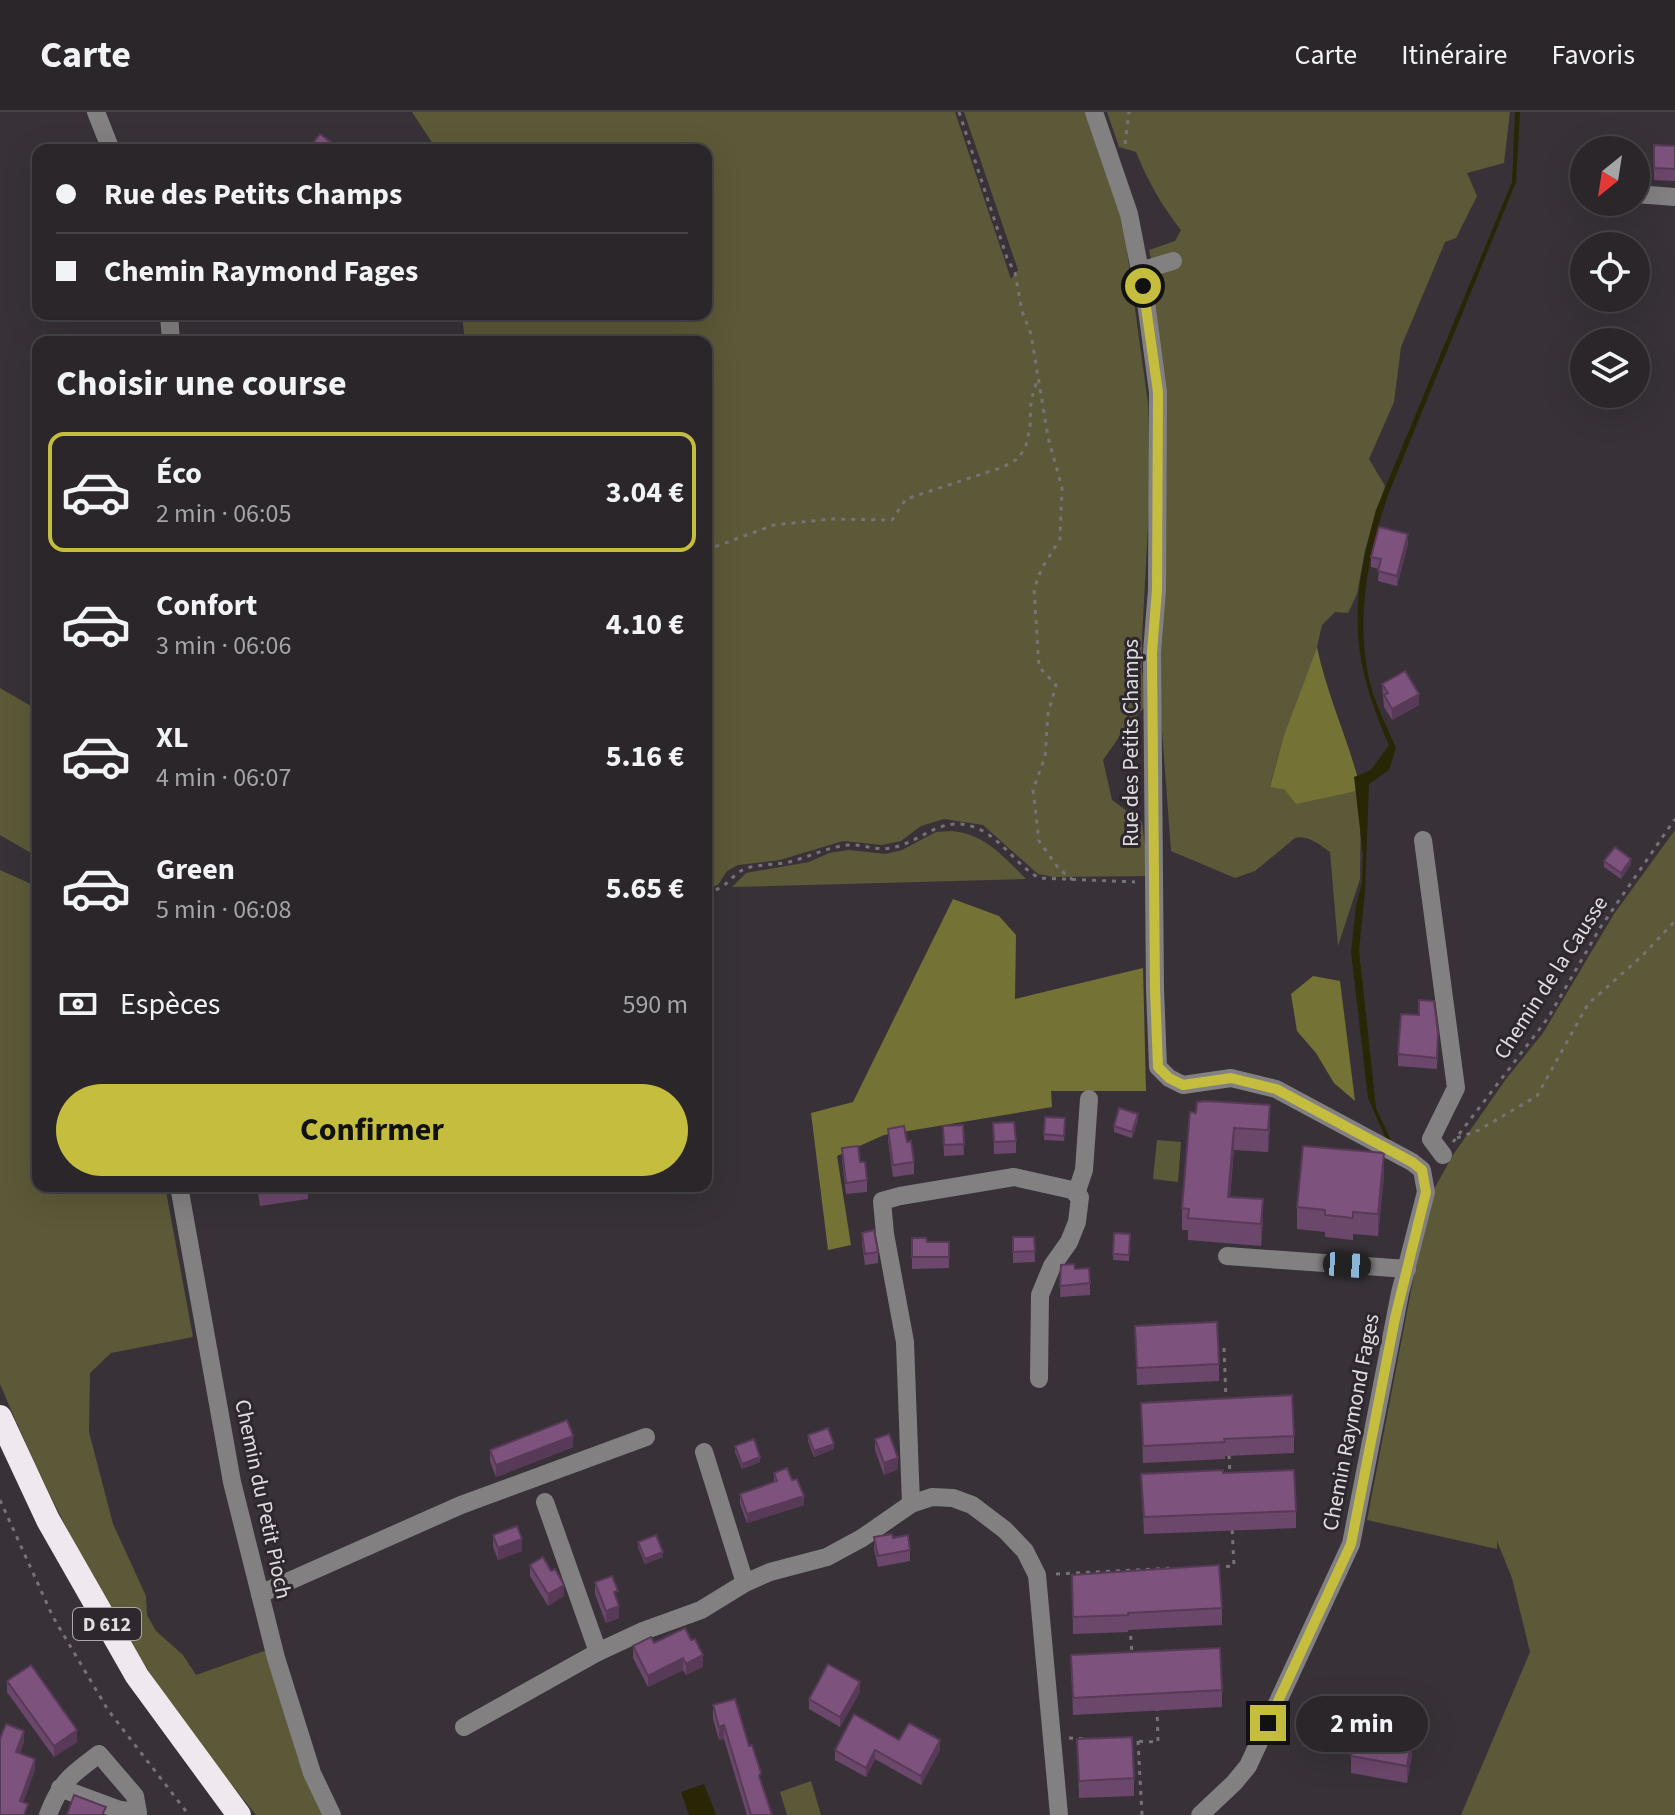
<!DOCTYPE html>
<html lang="fr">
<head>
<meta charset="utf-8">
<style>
	body { margin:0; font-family:"Source Sans 3",sans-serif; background:#322e32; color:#f1f3f6; height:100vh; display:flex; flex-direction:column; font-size:30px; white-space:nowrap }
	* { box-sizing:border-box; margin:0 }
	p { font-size:26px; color:#a5a5a8 }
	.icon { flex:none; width:44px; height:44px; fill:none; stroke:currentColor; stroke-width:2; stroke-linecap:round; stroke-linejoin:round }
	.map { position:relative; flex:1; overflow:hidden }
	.panel { position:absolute; left:32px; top:224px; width:680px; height:856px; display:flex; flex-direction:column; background:#2a262a; border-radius:16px; box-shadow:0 8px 32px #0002,0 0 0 2px #464347 }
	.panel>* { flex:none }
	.top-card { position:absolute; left:32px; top:32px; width:680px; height:176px; border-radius:16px; box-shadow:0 8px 32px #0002,0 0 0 2px #464347; display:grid; align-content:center; height:176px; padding:0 24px; background:#2a262a }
	.needle { width:52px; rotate:210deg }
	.tools { position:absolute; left:1570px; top:24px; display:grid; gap:16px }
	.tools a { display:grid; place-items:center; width:80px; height:80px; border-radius:50%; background:#2a262a; box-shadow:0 8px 32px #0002,0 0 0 2px #464347; font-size:40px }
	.end { position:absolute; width:36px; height:36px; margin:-18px; border:10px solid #c4bd3e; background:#111; box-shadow:0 0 0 4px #111 }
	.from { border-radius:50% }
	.bubble { position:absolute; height:56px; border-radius:28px; background:#2a262a; box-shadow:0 8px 32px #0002,0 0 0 2px #464347; font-size:26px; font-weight:700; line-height:56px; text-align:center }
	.car { position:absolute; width:24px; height:48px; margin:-24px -12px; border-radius:10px; box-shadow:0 0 6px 2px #0007; background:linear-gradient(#222 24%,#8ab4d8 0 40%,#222 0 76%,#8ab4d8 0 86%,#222 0) }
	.top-card b { display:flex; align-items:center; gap:28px; height:76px; font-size:30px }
	.top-card b+b { border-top:2px solid #464347 }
	.top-card i { width:20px; height:20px; background:#f1f3f6 }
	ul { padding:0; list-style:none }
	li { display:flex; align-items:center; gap:24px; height:120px; margin:0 16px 12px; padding:0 8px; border:4px solid transparent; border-radius:16px }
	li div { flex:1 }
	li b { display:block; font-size:30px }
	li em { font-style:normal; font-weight:700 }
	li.active { border-color:#c4bd3e }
	li>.icon { width:72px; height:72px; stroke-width:1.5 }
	h2 { padding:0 24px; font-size:36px; line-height:96px }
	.pay { display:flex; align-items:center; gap:20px; height:88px; padding:0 24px; font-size:30px }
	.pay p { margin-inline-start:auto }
	.button { display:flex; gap:16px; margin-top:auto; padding:16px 24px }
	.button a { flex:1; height:92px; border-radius:48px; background:#c4bd3e; color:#111; font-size:32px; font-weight:700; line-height:92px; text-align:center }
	header { display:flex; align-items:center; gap:48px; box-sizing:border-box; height:112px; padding:0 40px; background:#2a262a; border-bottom:2px solid #464347 }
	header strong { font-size:38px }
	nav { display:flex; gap:44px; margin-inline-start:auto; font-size:28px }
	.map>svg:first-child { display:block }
	.green { fill:#5b5937 }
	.forest { fill:#757236 }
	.water { fill:#282605 }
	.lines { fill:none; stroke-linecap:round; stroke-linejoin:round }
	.path { stroke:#767276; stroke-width:3; stroke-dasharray:4 6; stroke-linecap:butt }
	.minor { stroke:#838082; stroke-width:18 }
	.highway { stroke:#efe8ef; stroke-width:24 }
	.wall { fill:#6c476c }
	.shaded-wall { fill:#583a58 }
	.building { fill:#7d537d; stroke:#583a58; stroke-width:2 }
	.route { stroke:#c4bd3e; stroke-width:10 }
	.labels { text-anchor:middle; stroke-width:6; stroke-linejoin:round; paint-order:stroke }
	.shield { fill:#2e282e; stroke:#aba7ab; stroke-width:2 }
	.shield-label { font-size:20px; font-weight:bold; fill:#e0dde0 }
	.street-label { font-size:22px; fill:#e0dde0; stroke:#2e282e }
</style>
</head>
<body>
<header>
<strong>Carte</strong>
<nav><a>Carte</a><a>Itinéraire</a><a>Favoris</a></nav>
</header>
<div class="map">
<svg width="1675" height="1703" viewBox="0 0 1675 1703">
	<rect width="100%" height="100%" fill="#383238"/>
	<g class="green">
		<path d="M412,0h543l56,167 7,-9 -54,-158h124l34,103 26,188 2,85 -8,151v32l6,32 -24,27 -21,30 9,40 30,22 7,54 -95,1 -16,-3 -55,-49 -39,-6 -23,7 -20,15 -19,4 -39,-4 -63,19 -42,5 -11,6 -9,14 -12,3v-546h-241l-3,-28h244v-164h-269z"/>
		<path d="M1107,0h403l-6,51 -37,10 10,23 -21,42 -11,4 -44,105 -7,55 -25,57 16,27 -20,64 -8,44 -9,19 -13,-1 -13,13 -5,22 -33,88 -14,51c25,9 64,10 91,4l-1,89 -22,67 -8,-94c-10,-7 -22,-18 -35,-14l-40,33 -20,7 -64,-27 -14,-188 -5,-339 4,-43 -7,-31 26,-9 6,-11c-20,-25 -33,-49 -45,-78l-17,-5z"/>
		<path d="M0,576l38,22v147l-38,-22z"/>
		<path d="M1675,718v985h-214l69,-163 -18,-74 -15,-37v8l-130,-29 49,-255 18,-76 19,-34 53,-76 37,-46 71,-119z"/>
		<path d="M952,719c33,3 52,26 74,48l-294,8 14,-14 63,-11 20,-9 20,-3 37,4 16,-4 34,-18z"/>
		<path d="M0,758l38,17v299h127l28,151 -82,16 -21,20 -1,59 24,92 33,72 1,19 9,16 27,24 13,20 71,-25 31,109 26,56h-68c-23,-29 -46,-57 -68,-87 -77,-105 -138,-225 -188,-344z"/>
		<path d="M1157,1028l24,2 -3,40 -25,-3z"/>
		<path d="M811,1669l10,34h-34l-7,-23z"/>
	</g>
	<g class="forest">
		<path d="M1317,535c10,49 32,94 44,143l-65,14 -11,-14 -15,-3 14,-52z"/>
		<path d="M953,787l46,17 17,19 -1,64 128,-31 3,123h-95l1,16 -168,28 -47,21 14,89 -23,5 -17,-137 42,-11z"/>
		<path d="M1313,864l27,5 15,120 -21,-18 -18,-30 -19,-22 -6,-37z"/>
	</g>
	<g class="water">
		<path d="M1515,0h5l-4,70 -128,313c-21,61 -34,132 -16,195 6,20 16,39 24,58l-7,22 -20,14 -4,107 -6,59 17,158 19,41 -7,-5 -20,-46 -12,-103 -5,-43 5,-46 6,-23 1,-28 -9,-78 17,-7 18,-25c-40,-91 -39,-141 -13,-235l136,-328z"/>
		<path d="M704,1672l12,31h-27l-8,-23z"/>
	</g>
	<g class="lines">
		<g class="path">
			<path d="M959,0l48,146 8,15 7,38 9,23 17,103 14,51 -2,51 -18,29 -8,21 5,78 17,18 -8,29 -3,43 -12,33 6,51 20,28 14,11"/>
			<path d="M1125,32l4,-32"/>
			<path d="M706,438l68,-25 57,-6 61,1 14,-21 97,-32 16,-9 7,-13 4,-17 1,-27 6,-21"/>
			<path d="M706,780c22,-2 24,-18 41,-24 13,-4 29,-3 42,-6 20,-5 39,-15 59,-17 15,-1 28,6 43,3 33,-6 52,-38 92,-17 21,12 35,35 56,47l96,4"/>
			<path d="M1457,1026l22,-8 58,-34 51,-92 54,-48 33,-35"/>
			<path d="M1453,1030l95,-124 52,-90 75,-109"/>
			<path d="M1224,1236l2,52"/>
			<path d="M1229,1343l1,21"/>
			<path d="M0,1388l53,117 55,93 81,105"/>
			<path d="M1216,1455l18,-1 -2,-39"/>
			<path d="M1056,1462l117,-6"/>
			<path d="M1130,1514l2,29"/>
			<path d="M1069,1626l20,1"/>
			<path d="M1129,1629l29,1 -1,-36"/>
			<path d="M1138,1629l4,74"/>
		</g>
		<g class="minor">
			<path d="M96,0l15,38"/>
			<path d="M1094,0l35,102 17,88 12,90 -1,198 -5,62 3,337 3,78 11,11 14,7 48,-7 45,11 136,73 10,8 4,22 -26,101 -49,251 -103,222 -14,17 -34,32"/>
			<path d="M1636,82l39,3"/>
			<path d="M1140,159l33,-10"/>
			<path d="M169,202l2,28"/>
			<path d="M1423,728l33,248 -25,51 12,16"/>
			<path d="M179,1074l53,296 44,176 36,115 20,42"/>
			<path d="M1076,1082l8,-24 5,-71"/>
			<path d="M1227,1144l180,13"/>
			<path d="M704,1340l41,131"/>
			<path d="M545,1390l53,150"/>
			<path d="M911,1392l-6,-162 -20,-108 -3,-33 18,-5 114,-19 58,13 8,7 -3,25 -8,20 -17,24 -12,29 -1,84"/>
			<path d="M260,1482l201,-89 185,-68"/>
			<path d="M464,1615l134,-75 45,-21 58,-21 44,-27 25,-11 57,-15 35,-19 49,-34 21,-7 21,1 19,7 33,25 20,21 12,24 22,240"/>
			<path d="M48,1703c13,-34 23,-40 51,-61l36,42 3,17 -21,-4 -57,-21"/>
		</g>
		<path class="highway" d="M0,1305l48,103 89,156 102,139"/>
	</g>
	<g class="wall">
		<path d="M1654,33l21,1v35l-21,-1z"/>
		<path d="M1408,432l-11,42 -19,-5 1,-12 -8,-2v-10z"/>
		<path d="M1382,572l37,21 -27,15 -8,-13z"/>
		<path d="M1604,749l27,3 -10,15 -17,-12z"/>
		<path d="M1438,920l-1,37 -39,-3v-12z"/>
		<path d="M1190,1000l80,15 -2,25 -34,-2 -4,47 33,24 -2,25 -73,-6v-10h-6v-22z"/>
		<path d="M1045,1005l20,1 -1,23 -20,-1z"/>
		<path d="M1138,1008l-6,18 -18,-6v-6z"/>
		<path d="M993,1011l23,18v12l-22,1z"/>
		<path d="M963,1013l1,30 -20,1 -1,-30z"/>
		<path d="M888,1017l19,13 7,20v12l-21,3 -5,-37z"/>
		<path d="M842,1036l18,14 7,18v12l-21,2 -4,-34z"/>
		<path d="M1384,1063l-6,61 -25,-2v6l-28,-3v-5l-28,-3v-22z"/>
		<path d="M257,1074h51v13l-48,7z"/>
		<path d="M862,1121l16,19v11l-13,2 -3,-21z"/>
		<path d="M1114,1121l16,1 -1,27 -16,-1z"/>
		<path d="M1013,1125h21l1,25 -22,1z"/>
		<path d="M912,1126l15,4h22v26l-37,1z"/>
		<path d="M1061,1153l14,4 15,14v12l-30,2z"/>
		<path d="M1135,1214l84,38v17l-82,4z"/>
		<path d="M1141,1291l153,33v17l-69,3v3l-82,4z"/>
		<path d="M808,1323l26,14 -20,8 -6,-16z"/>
		<path d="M875,1327l23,30 -14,6 -9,-25z"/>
		<path d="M735,1334l25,16 -18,7 -7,-17z"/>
		<path d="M573,1335l-77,30 -6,-16v-11z"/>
		<path d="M774,1361l18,7 12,25 -57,18 -7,-19v-10l34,-12z"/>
		<path d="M1223,1361l73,38v17l-152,6 -3,-60z"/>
		<path d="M493,1423l29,16 -24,9 -5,-14z"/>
		<path d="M874,1425l19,1 17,12v11l-32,6 -4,-18z"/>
		<path d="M638,1430l25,15 -18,7 -7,-17z"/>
		<path d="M530,1453l34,31 -16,10 -18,-30z"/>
		<path d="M1072,1463l150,33v17l-94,5v2l-55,2z"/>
		<path d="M595,1470l24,36 -13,5 -11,-29z"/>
		<path d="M654,1531l49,24 -17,8 -3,-5 -35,17 -15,-29v-12z"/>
		<path d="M1071,1543l151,35v17l-149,8z"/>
		<path d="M7,1569l70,61 -23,15 -47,-65z"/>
		<path d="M860,1580l-20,35 -31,-18v-10z"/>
		<path d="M713,1593l59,110h-25l-23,-76 -5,1 -6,-21z"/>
		<path d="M1077,1627l57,39v18l-55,2z"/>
		<path d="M899,1628l41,10 -19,35 -46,-26 -9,18 -31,-17v-10z"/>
		<path d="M1412,1642l-5,29 -56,-10v-17z"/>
	</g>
	<g class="shaded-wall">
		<path d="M1408,422v10l-11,42v-10z"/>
		<path d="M1419,582v11l-27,15v-11z"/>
		<path d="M1631,747v5l-10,15v-6z"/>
		<path d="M1270,993v22l-2,25v-22z"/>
		<path d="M1138,1002v6l-6,18v-6z"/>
		<path d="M1234,1016v22l-6,69v-22z"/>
		<path d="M1384,1041v22l-6,61v-22z"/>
		<path d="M1263,1087v22l-2,25v-22z"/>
		<path d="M573,1324v11l-77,30v-12z"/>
		<path d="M834,1332v5l-20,8v-6z"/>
		<path d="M760,1345v5l-18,7v-5z"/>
		<path d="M898,1346v11l-14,6v-12z"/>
		<path d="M804,1384v9l-57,18v-9z"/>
		<path d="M522,1427v12l-24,9v-12z"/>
		<path d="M663,1440v5l-18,7v-5z"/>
		<path d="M564,1473v11l-16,10v-12z"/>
		<path d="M619,1494v12l-13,5v-12z"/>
		<path d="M703,1543v12l-17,8v-11z"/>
		<path d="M683,1546v12l-35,17v-11z"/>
		<path d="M860,1570v10l-20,35v-10z"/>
		<path d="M724,1613v14l-5,1v-13z"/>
		<path d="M77,1618v12l-23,15v-11z"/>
		<path d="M24,1619v12l-8,20v-11z"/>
		<path d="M1412,1625v17l-5,29v-17z"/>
		<path d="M940,1628v10l-19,35v-9z"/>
		<path d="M875,1638v9l-9,18v-9z"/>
		<path d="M35,1647v11l-15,42v-11z"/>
	</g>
	<g class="building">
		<path d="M320,22l21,16h-33z"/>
		<path d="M1654,33l21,1v23l-21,-1z"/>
		<path d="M1379,415l29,7 -11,42 -19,-5 3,-12 -10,-2z"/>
		<path d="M1405,559l14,23 -27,15 -8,-14 4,-2 -6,-9z"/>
		<path d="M1615,735l16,12 -10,14 -17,-12z"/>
		<path d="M1419,888l15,1 4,31 -1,26 -39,-4 3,-40 18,1z"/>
		<path d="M1206,989l64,4 -2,25 -34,-2 -6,69 35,2 -2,25 -73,-6 1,-9 -7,-1 8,-96 6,1 1,-11z"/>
		<path d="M1119,996l19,6 -6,18 -18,-6z"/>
		<path d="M1045,1005l20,1 -1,18 -20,-2z"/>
		<path d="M1014,1010l2,19 -22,1 -1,-19z"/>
		<path d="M963,1013l1,19 -20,1 -1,-19z"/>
		<path d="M904,1014l3,16 4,-1 3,21 -21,3 -5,-36z"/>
		<path d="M858,1034l2,16h5l2,18 -21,3 -4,-35z"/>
		<path d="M1303,1034l81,7 -6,61 -25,-2v6l-28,-3v-5l-28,-3z"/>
		<path d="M260,1074h24l-24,4z"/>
		<path d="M874,1118l4,22 -13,2 -3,-21z"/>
		<path d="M1114,1121l16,1 -1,21 -16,-1z"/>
		<path d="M1013,1125h21l1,14 -22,1z"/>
		<path d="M912,1126h14l1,4h22v15h-37z"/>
		<path d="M1074,1152l1,5 14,-1 1,15 -30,3 1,-21z"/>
		<path d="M1217,1210l2,42 -82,4 -2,-42z"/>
		<path d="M1292,1283l2,41 -70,3 1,3 -82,4 -2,-43z"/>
		<path d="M567,1308l6,16 -77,29 -6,-15z"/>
		<path d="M828,1316l6,16 -20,7 -6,-16z"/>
		<path d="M889,1322l9,24 -14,5 -9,-24z"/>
		<path d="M754,1327l6,18 -18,7 -7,-18z"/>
		<path d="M787,1356l5,12 5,-1 7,17 -57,18 -7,-20 37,-13 -3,-8z"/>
		<path d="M1223,1358v3l71,-3 2,41 -152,6 -3,-43z"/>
		<path d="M517,1414l5,13 -24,9 -5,-13z"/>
		<path d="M892,1422l1,4 15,-3 2,15 -32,6 -4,-19z"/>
		<path d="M656,1423l7,17 -18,7 -7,-17z"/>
		<path d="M543,1445l8,14 4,-2 9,16 -16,9 -18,-29z"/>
		<path d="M1219,1453l3,43 -94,5v2l-55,2 -1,-42z"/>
		<path d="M612,1464l6,15 -4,1 5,14 -13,5 -11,-29z"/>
		<path d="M685,1516l6,12 4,-1 8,16 -17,9 -3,-6 -35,18 -15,-30 18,-9 3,6z"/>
		<path d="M1220,1536l2,42 -149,8 -2,-43z"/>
		<path d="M828,1552l32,18 -20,35 -31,-18z"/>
		<path d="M31,1553l46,65 -23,16 -47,-65z"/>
		<path d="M735,1587l14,47 3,-1 9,28 -2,3 13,39h-21l-27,-90 -5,2 -6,-22z"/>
		<path d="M854,1602l45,26 10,-17 31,17 -19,36 -46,-26 -9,18 -31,-18z"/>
		<path d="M6,1612l18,7 -8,21 19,7 -15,42 8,3 -4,11h-24v-76z"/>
		<path d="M1356,1615l56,10 -5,29 -56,-10z"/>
		<path d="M1132,1625l2,41 -55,3 -2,-42z"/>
		<path d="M74,1683l32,12 -4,8h-35z"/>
	</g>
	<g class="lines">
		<path class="route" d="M1143,174l15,106 -1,198 -5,62 3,337 3,78 11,11 14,7 48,-7 45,11 136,73 10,8 4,22 -31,126 -44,226 -83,179"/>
	</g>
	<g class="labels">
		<rect class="shield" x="73" y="1496" width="68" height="32" rx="6"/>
		<g class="shield-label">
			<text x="107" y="1519">D 612</text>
		</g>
		<g class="street-label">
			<text transform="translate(1130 631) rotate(-90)" y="8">Rue des Petits Champs</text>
			<text transform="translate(1550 865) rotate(-57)" y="8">Chemin de la Causse</text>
			<text transform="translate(1350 1310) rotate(-79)" y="8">Chemin Raymond Fages</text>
			<text transform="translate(264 1387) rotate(78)" y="8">Chemin du Petit Pioch</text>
		</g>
	</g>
</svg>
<div class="tools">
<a><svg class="needle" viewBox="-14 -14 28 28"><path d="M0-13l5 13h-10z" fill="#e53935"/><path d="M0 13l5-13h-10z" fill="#a5a5a8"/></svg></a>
<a><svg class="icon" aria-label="locate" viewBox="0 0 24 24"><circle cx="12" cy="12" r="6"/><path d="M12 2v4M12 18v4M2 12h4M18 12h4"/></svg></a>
<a><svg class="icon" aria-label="layers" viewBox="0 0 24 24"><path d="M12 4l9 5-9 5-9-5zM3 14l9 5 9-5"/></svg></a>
</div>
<i class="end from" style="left:1143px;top:174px"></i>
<i class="end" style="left:1268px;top:1611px"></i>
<div class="bubble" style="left:1296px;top:1584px;width:132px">2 min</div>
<i class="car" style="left:1347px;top:1153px;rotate:94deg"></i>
<div class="top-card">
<b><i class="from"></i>Rue des Petits Champs</b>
<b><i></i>Chemin Raymond Fages</b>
</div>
<section class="panel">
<h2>Choisir une course</h2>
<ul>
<li class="active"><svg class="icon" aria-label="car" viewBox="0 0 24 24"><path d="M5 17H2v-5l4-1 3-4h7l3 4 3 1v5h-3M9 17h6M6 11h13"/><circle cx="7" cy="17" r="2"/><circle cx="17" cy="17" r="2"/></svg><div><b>Éco</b><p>2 min · 06:05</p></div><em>3.04 €</em></li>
<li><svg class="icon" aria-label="car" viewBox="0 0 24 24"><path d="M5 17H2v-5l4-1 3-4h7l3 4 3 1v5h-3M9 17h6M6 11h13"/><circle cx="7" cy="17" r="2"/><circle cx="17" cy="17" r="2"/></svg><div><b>Confort</b><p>3 min · 06:06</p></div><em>4.10 €</em></li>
<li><svg class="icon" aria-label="car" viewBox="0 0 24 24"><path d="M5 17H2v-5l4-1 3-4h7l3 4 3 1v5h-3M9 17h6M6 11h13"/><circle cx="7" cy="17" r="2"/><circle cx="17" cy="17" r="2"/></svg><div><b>XL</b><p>4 min · 06:07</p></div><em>5.16 €</em></li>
<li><svg class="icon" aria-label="car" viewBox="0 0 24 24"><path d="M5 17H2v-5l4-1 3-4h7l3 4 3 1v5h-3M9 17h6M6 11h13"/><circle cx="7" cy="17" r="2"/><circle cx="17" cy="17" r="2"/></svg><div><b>Green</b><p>5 min · 06:08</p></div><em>5.65 €</em></li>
</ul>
<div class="pay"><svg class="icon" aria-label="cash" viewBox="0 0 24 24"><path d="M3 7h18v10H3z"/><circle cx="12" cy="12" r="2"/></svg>Espèces<p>590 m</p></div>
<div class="button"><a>Confirmer</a></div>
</section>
</div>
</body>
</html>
